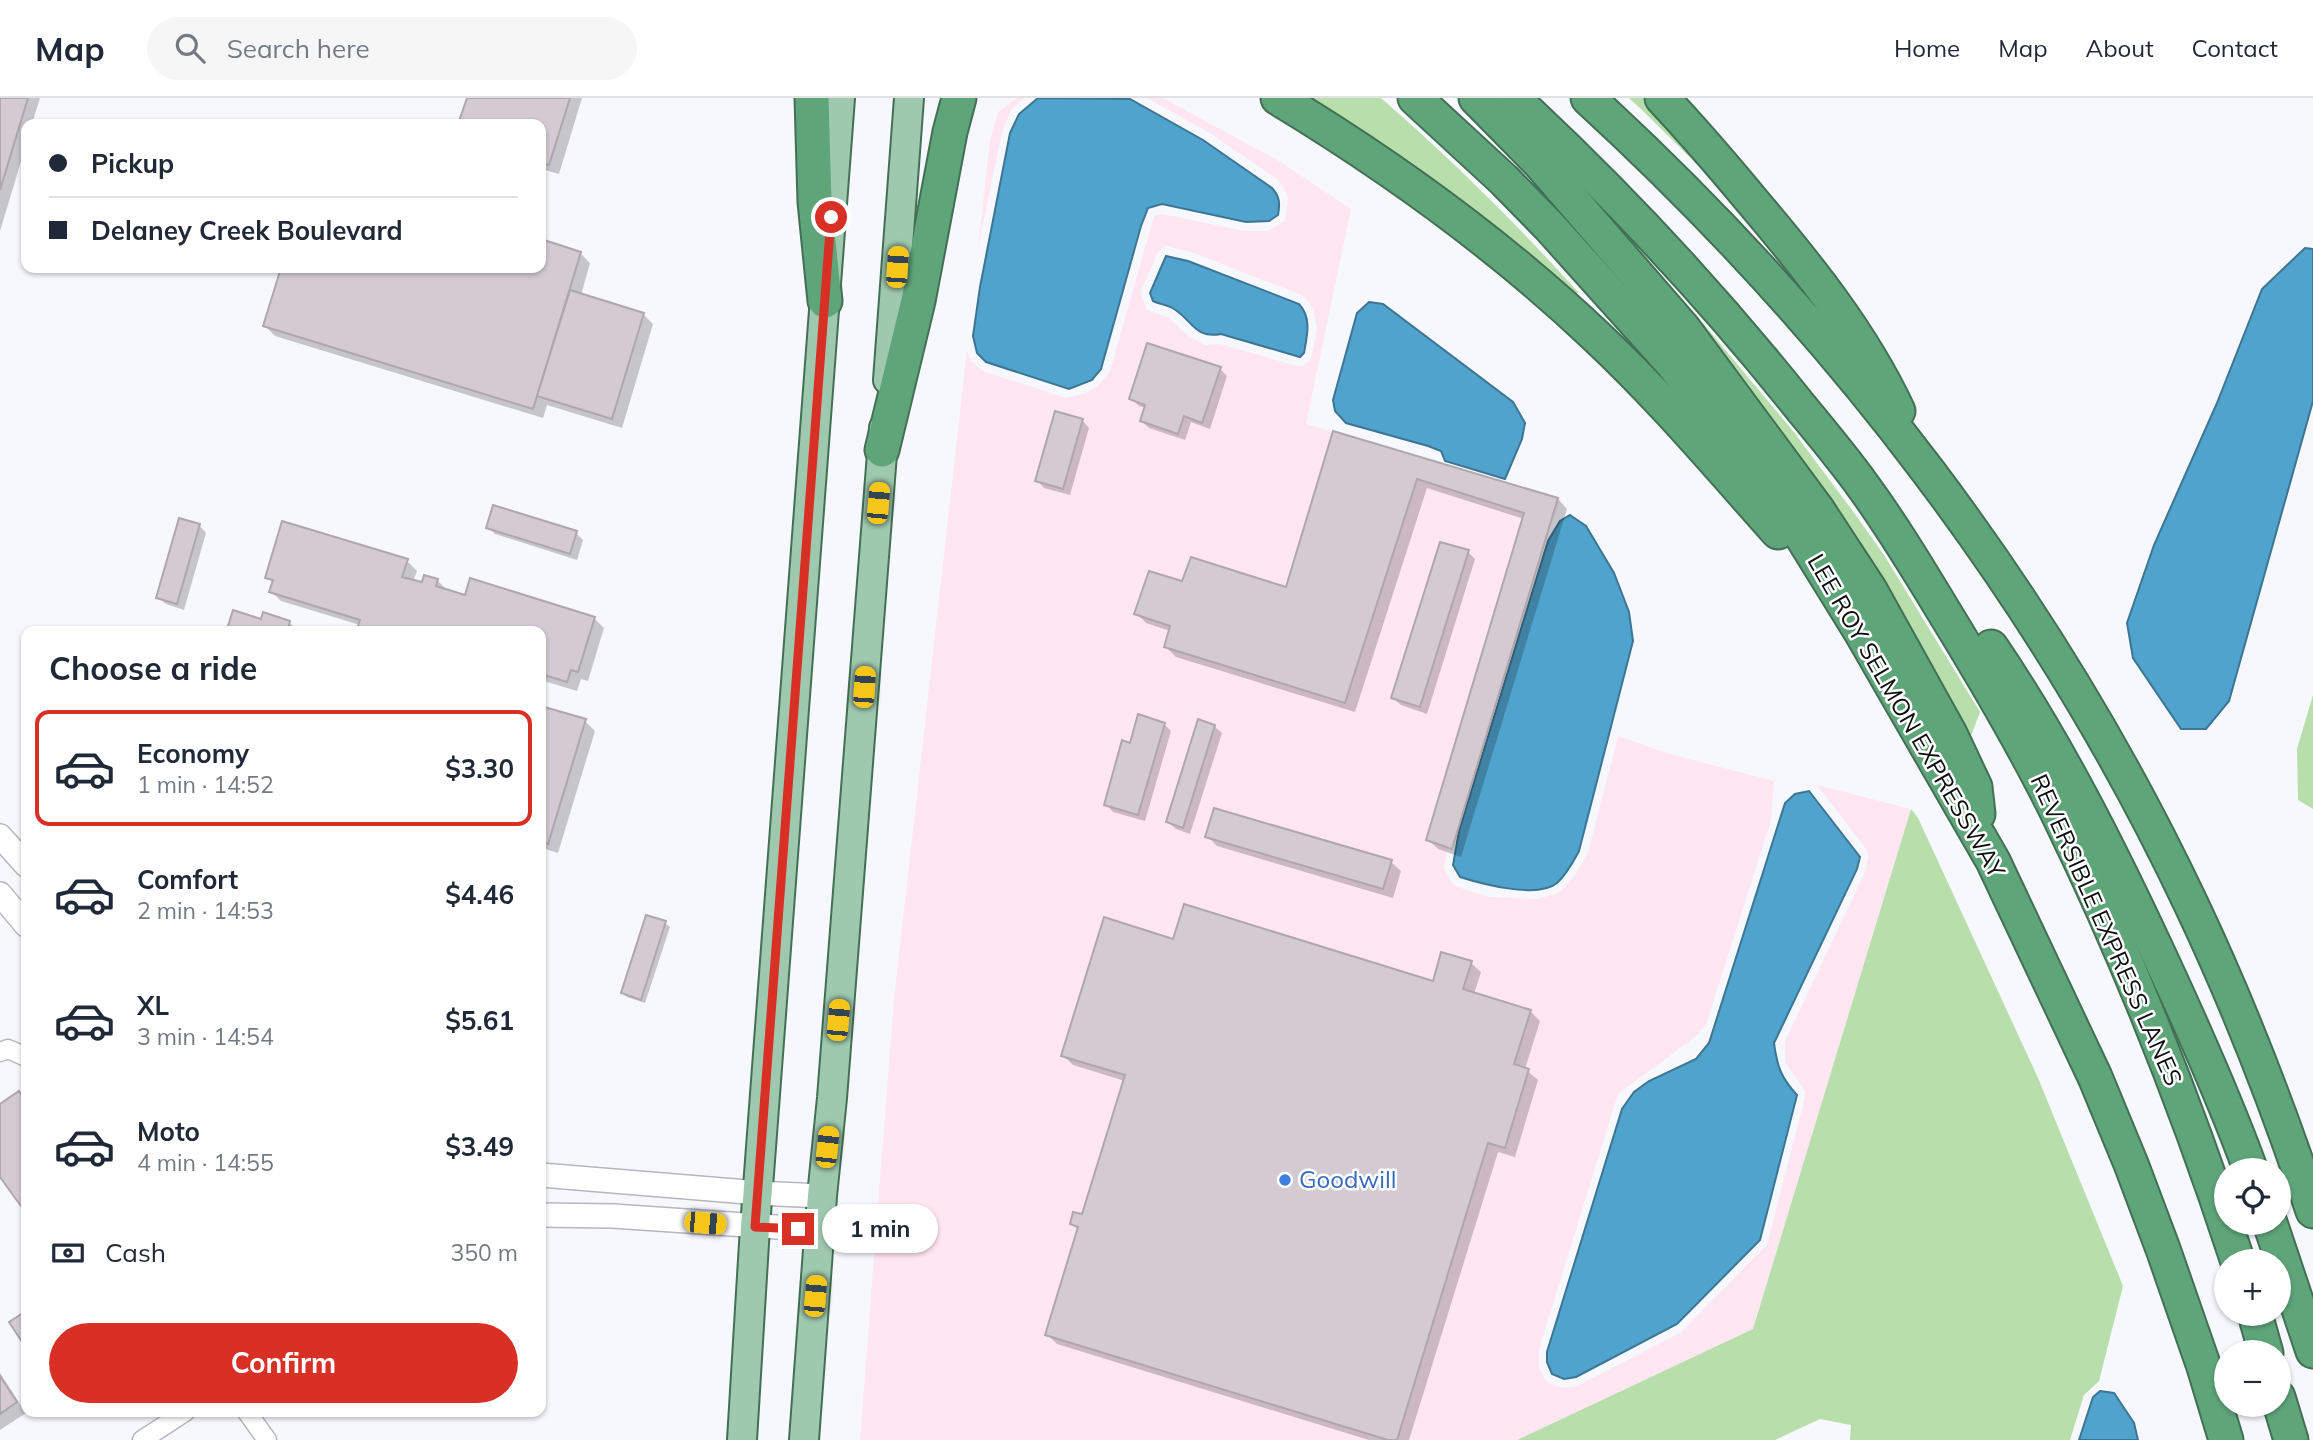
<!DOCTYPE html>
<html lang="en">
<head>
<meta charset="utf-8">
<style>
	body { margin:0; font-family:Mulish,sans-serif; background:#f6f6f7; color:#1f2937; height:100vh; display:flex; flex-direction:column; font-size:26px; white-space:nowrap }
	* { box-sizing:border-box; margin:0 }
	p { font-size:23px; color:#747a83 }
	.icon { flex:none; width:38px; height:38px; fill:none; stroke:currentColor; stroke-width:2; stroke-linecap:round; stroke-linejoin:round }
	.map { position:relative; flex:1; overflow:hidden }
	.sheet { position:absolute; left:21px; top:528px; width:525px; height:791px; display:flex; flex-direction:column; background:#fff; border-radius:14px; box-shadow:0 2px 5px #0004 }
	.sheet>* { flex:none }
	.hud { position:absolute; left:21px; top:21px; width:525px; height:154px; border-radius:14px; box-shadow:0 2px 5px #0004; display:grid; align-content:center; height:154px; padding:0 28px; background:#fff }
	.fabs { position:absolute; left:2214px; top:1060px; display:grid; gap:14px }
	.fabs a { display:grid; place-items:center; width:77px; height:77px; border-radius:50%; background:#fff; box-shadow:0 2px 5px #0004; font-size:35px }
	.end { position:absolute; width:32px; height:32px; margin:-16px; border:9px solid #d93025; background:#fff; box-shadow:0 0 0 4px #fff }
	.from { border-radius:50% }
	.bubble { position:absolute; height:49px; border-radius:24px; background:#fff; box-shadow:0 2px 5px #0004; font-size:23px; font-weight:700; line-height:49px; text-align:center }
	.car { position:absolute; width:21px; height:42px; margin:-21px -10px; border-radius:9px; box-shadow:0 0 5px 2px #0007; background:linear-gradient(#f5c518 24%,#345 0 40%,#f5c518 0 76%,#345 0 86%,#f5c518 0) }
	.hud b { display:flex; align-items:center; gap:24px; height:66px; font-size:26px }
	.hud b+b { border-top:2px solid #e0e1e3 }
	.hud i { width:18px; height:18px; background:#1f2937 }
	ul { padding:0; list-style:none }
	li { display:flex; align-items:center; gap:21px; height:116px; margin:0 14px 10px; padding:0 14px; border:4px solid transparent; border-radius:14px }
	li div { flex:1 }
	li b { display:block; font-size:26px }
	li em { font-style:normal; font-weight:700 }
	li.on { border-color:#d93025 }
	li>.icon { width:63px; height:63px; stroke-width:1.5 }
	h2 { padding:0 28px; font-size:32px; line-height:84px }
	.pay { display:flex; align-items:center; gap:18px; height:77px; padding:0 28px; font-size:26px }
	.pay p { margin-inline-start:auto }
	.cta { display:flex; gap:14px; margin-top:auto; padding:14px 28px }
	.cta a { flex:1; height:80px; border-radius:42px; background:#d93025; color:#fff; font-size:28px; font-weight:700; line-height:80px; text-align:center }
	header { display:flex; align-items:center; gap:42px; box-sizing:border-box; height:98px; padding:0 35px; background:#fff; border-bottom:2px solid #e0e1e3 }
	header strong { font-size:33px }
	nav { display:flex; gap:38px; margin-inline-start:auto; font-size:24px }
	.search { width:490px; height:63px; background:#f6f6f7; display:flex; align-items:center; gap:18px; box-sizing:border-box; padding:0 24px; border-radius:38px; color:#747a83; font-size:26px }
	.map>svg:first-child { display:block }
	.commercial { fill:#ffe6f0; fill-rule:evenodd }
	.green { fill:#b7deab }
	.water { fill:#50a3cc; stroke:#3c7694; stroke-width:2 }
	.shadow { fill:#0003 }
	.building { fill:#d4cad2; stroke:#b0a6ad; stroke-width:2 }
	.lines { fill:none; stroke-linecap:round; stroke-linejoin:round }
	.minor-casing { stroke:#b6b6c0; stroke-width:21 }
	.tertiary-casing { stroke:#b6b6c0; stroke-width:26 }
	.primary-casing { stroke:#437055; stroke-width:32 }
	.motorway-casing { stroke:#437055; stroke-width:37 }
	.minor { stroke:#fff; stroke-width:18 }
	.tertiary { stroke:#fff; stroke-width:23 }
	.primary { stroke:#9fc9af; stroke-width:28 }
	.motorway { stroke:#5fa57a; stroke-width:33 }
	.route { stroke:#d93025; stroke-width:9 }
	.shop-dot { fill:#3f7fe0; stroke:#fff; stroke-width:2.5 }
	.labels { text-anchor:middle; stroke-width:5; stroke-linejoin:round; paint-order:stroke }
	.street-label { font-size:24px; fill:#0e0e11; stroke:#fff }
	.shop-label { font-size:24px; fill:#366cbe; stroke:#fff; text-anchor:start }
</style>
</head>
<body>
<header>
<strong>Map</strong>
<div class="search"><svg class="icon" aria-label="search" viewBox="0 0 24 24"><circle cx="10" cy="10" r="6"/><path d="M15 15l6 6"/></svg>Search here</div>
<nav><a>Home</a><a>Map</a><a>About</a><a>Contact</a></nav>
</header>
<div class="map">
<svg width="2313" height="1342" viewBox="0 0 2313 1342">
	<rect width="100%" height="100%" fill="#f7f7fe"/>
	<g class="commercial">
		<path d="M1017,0h7l-13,12 -9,22 -24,116 12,-107 8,-29z"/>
		<path d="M1147,0h16l116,63 72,48 -45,215 255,75 -5,14 -16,25 -89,290 -7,40 8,15 5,4 33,10 46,2 20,-5 5,-3 14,-16 13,-22 30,-117 52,18 104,27 -3,39 -65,205 -12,13 -76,56 -79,255v18l5,11 5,5 14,5 14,-2 103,-53 87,-88 38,-148v-6l-20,-29v-21l80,-169 3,-14 -1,-8 -50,-65 94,24 -158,520 -236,111h-657l34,-441 73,-649 4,11 12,10 83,27 18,-4 14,-8 12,-15 44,-155 8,-2 82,17h24l16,-10 2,-5 2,-17 -3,-9 -8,-11 -69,-47zM1165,148l26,6 111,43 11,13 4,21 -6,30 -8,7h-6l-77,-22 -15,1 -18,-10 -18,-17 -22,-8 -6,-16 1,-5 16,-37z"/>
	</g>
	<g class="green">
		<path d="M1297,0h84c69,60 136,126 197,194l-8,8z"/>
		<path d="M1629,0h25l72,95 -83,-82z"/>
		<path d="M1702,224l91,109 59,79 32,45 96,157 -9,24 -272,-409z"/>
		<path d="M2313,597v114l-15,-9 -1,-51z"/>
		<path d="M1911,711l7,9 120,260 85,208 -24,95 -15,14 -14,45h-220l1,-15 -31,-6 -45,21h-258l236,-111z"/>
	</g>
	<g class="water">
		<path d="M1038,0l92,1 73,41 69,48c8,9 8,16 6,27l-9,6 -23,1 -84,-18 -14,4 -7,18 -40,143 -9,11 -23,9 -83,-27 -9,-9 -4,-17 7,-49 30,-154 9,-19z"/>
		<path d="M2305,150l8,1v152l-84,300 -23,28h-25l-48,-71 -6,-35 27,-78 63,-142 45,-114z"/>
		<path d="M1166,158l22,5 111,43c13,14 8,32 5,49l-4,4 -79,-23c-26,5 -28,-13 -47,-25 -6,-4 -15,-5 -21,-8l-3,-8z"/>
		<path d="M1369,204l14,2 130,98 12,21 -3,16 -17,40 -60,-18 -4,-10 -13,-5 -82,-23 -11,-12 -2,-11 24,-87z"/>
		<path d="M1570,417l16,11 28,47 15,39 4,29 -54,210c-6,11 -12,23 -22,32 -19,16 -75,1 -97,-6l-7,-12 6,-34 89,-290 12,-20z"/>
		<path d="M1809,693l51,66 -3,12 -83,174c3,23 7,35 23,52l-37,145 -83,84 -101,53 -12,2 -12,-5 -5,-12v-10l75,-243 12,-17 15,-11 47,-22 13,-16 76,-240 10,-9z"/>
		<path d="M2100,1293l14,2 20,30 4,17h-59l14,-43z"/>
	</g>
	<g class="shadow">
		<path d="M0,0h40l-8,26h-6v21l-26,86z"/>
		<path d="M468,0h114l-23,76 -18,-5v-45h-81z"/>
		<path d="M541,143l39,12 10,10 -9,32 62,19 10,10 -31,104 -75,-23 -4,13 -268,-82 -10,-10 18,-58h258z"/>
		<path d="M1220,271l7,7 -17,53 -19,-7 -6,18 -36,-12 -7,-7 4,-13 -7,-2 -8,-8z"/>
		<path d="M1082,322l7,8 -19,67 -26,-7 -7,-8z"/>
		<path d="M1334,335l224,66 9,10 -106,348 -23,-8 -10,-10 96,-320 -97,-31 -72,224 -179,-55 -10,-10 4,-16 -24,-8 -10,-10 47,-30 104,6z"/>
		<path d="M199,427l7,8 -22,77 -18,-6 -8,-7z"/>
		<path d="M488,429l88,6 7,7 -6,20 -82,-26z"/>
		<path d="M1468,454l7,7 -48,155 -26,-9 -8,-7z"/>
		<path d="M407,463l10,10 -4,11 10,2 2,-7 13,4 10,10 18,6 128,21 10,10 -16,53 -7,-2 -4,12 -36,-11v-48l-181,-7 -79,-24 -10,-10 3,-7 -7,-7z"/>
		<path d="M262,523l27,1 10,10z"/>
		<path d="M541,610l44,13 10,10 -37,122 -16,-5 -1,6z"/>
		<path d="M1164,626l7,7 -26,90 -32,-9 -7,-8 25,-59z"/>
		<path d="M1214,628l8,7 -32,101 -14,-5 -8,-7z"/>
		<path d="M1207,738l184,26 10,9 -8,27 -176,-52z"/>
		<path d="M665,825l5,4 -25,76 -18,-6 -4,-4z"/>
		<path d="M1174,843l260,42 37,-20 10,9 -7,22 56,17 10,10 -15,48 13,11 -23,77 -17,-5 -89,288h-40l-312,-96 -10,-10 32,-103 -7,-7 11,-7 42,-136 -52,-16 -10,-10z"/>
		<path d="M18,995l8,8v109l-26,-36v-68z"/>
		<path d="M0,1275l26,40 -26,17z"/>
	</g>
	<g class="building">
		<path d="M0,0h28l-28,92z"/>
		<path d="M467,0h103l-21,67 -8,-2v-39h-83z"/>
		<path d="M541,141l40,13 -48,157 -270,-83 18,-58h260z"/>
		<path d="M570,192l74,23 -32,106 -75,-23z"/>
		<path d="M1147,245l74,24 -19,56 -18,-7 -6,18 -38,-13 5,-16 -16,-6z"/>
		<path d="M1055,313l28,8 -20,70 -28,-8z"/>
		<path d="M1333,333l225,67 -106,351 -26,-9 98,-327 -107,-34 -72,224 -181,-56 6,-21 -36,-12 15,-43 33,10 9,-24 95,30z"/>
		<path d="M493,407l84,26 -7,23 -84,-26z"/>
		<path d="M179,420l21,6 -23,80 -21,-6z"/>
		<path d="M282,423l126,38 -6,18 20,5 2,-7 14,4 -2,7 29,9 5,-17 125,39 -17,55 -7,-2 -4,12 -26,-8v-42h-185l4,-12 -91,-28 4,-12 -8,-2z"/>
		<path d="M1440,444l29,8 -49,157 -29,-9z"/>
		<path d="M233,512l28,9 2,-7 27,9 -2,7 12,4h-74z"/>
		<path d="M541,608l45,13 -38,125 -7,-2z"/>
		<path d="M1138,616l27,9 -27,92 -34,-10 18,-65 8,3z"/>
		<path d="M1198,621l17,6 -32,103 -17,-6z"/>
		<path d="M1214,710l178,52 -9,29 -178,-52z"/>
		<path d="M1184,806l249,77 8,-29 31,9 -9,28 68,21 -17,54 15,5 -24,79 -17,-5 -91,297h-9l-343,-105 33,-108 -8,-3 3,-12 9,2 43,-139 -64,-19 43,-139 69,22z"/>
		<path d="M646,817l20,6 -25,79 -20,-7z"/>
		<path d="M19,993l7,10v112l-26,-36v-73z"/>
		<path d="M26,1213v37l-17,-26z"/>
		<path d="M0,1278l17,26 -17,12z"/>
	</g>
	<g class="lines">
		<g class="minor-casing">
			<g id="minor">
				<path d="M0,954l8,-3 18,8"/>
				<path d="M247,1314l20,28"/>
				<path d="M142,1342l43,-28"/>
			</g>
		</g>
		<g class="tertiary-casing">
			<g id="tertiary">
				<path d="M0,738l26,29"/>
				<path d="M0,796l26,31"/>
				<path d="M541,1077l218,18 63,3"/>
				<path d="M541,1117l72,1 207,14"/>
			</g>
		</g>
		<g class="primary-casing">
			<g id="primary">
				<path d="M888,282l21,-282"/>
				<path d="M742,1342l13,-213 85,-1129"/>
				<path d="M804,1342l18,-244 10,-98 52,-670"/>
			</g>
		</g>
		<g class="motorway-casing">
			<g id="motorway">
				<path d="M812,0l3,104 10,99"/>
				<path d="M1278,0c114,69 222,147 319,239 65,61 122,129 181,195"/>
				<path d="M1415,0l89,82 45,46 123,137 111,143 78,126 132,229 102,216 36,87 32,85 41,118 22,73"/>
				<path d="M1476,0l63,64 144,166 134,181 53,81 80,144 25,53 3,27"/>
				<path d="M1513,0c103,95 198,197 285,306 22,27 45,54 65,82 30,41 57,86 83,129 41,67 82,136 116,207 69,142 127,290 176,440"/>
				<path d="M1588,0c248,227 459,501 603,806 47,99 87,202 122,307"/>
				<path d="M1662,0c32,34 62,69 91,104 55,65 109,132 145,209"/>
				<path d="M882,352l36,-149 32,-169 9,-34"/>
				<path d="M1991,549c66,97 119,203 168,308 33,71 65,142 92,216"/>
				<path d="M2270,1125l43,128"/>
				<path d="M2255,1216l11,39"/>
				<path d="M2278,1299l13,43"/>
			</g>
		</g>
		<use href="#minor" class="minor"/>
		<use href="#tertiary" class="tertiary"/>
		<use href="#primary" class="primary"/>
		<use href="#motorway" class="motorway"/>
	</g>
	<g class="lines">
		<path class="route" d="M798,1131l-43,-2 76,-1010"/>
	</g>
	<circle class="shop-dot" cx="1285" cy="1082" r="7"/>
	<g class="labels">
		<g class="street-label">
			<text transform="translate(1906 618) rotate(60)" y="8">LEE ROY SELMON EXPRESSWAY</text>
			<text transform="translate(2106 832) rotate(66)" y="8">REVERSIBLE EXPRESS LANES</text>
		</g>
		<g class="shop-label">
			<text x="1299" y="1090">Goodwill</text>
		</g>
	</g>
</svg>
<div class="fabs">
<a><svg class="icon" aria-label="locate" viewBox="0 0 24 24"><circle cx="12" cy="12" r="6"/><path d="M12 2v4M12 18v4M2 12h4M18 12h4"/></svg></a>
<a>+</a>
<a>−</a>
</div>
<i class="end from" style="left:831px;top:119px"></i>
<i class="end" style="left:798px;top:1131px"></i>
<div class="bubble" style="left:822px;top:1106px;width:116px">1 min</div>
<i class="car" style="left:897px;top:169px;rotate:4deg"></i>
<i class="car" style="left:878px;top:405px;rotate:5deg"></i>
<i class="car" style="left:864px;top:589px;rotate:4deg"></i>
<i class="car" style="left:838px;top:922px;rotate:5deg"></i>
<i class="car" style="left:827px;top:1049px;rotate:6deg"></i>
<i class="car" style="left:705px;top:1125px;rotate:95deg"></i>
<i class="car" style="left:815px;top:1198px;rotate:5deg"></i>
<div class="hud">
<b><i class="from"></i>Pickup</b>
<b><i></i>Delaney Creek Boulevard</b>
</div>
<section class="sheet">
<h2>Choose a ride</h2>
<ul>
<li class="on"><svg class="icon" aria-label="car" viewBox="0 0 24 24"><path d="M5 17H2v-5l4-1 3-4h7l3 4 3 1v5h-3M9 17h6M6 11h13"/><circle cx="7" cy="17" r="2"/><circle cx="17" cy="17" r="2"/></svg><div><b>Economy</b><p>1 min · 14:52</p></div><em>$3.30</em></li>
<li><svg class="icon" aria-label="car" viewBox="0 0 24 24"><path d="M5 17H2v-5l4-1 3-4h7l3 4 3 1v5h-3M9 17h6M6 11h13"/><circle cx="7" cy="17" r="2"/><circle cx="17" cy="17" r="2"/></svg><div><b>Comfort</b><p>2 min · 14:53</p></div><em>$4.46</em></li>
<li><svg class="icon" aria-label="car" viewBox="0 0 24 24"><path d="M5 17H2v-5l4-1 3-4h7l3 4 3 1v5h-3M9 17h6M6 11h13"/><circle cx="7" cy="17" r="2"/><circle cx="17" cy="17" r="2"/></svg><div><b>XL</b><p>3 min · 14:54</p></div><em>$5.61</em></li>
<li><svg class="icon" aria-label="car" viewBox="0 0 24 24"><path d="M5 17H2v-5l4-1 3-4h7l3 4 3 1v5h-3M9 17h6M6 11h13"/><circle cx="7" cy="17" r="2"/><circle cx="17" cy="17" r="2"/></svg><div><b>Moto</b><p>4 min · 14:55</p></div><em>$3.49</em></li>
</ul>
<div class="pay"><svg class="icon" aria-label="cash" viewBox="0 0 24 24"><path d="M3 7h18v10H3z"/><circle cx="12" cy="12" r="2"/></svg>Cash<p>350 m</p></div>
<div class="cta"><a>Confirm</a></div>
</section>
</div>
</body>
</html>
